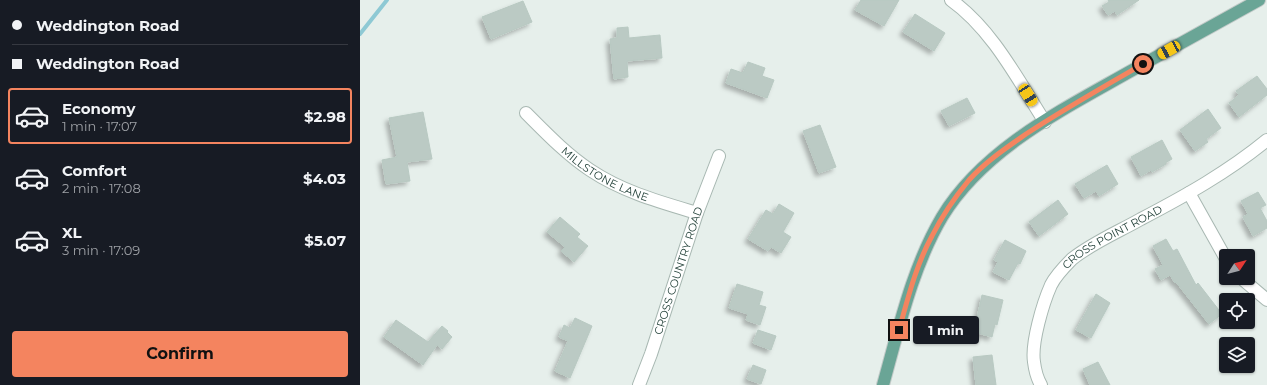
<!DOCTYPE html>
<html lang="en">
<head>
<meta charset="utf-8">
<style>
	body { margin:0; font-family:Montserrat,sans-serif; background:#242831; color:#f1f3f6; height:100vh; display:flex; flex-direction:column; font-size:15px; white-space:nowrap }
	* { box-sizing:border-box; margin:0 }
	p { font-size:13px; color:#9ea1a6 }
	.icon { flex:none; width:22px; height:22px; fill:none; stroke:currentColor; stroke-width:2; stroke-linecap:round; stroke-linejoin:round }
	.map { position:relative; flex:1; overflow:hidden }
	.drawer { display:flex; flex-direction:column; background:#171b24; width:360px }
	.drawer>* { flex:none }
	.hud { display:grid; align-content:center; height:88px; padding:0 12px; background:#171b24 }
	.needle { width:26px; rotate:54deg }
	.tools { position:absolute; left:859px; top:249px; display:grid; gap:8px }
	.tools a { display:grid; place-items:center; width:36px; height:36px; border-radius:4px; background:#171b24; box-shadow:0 1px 3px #0004; font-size:20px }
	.end { position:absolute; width:18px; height:18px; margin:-9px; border:5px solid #f4845f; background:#111; box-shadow:0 0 0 2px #111 }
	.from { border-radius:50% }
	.bubble { position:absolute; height:28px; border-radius:4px; background:#171b24; box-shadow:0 1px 3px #0004; font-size:13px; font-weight:700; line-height:28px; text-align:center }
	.car { position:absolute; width:12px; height:24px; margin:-12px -6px; border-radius:5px; box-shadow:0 0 3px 1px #0007; background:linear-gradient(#f5c518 24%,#345 0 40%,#f5c518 0 76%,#345 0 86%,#f5c518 0) }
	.hud b { display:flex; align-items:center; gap:14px; height:38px; font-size:15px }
	.hud b+b { border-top:1px solid #363941 }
	.hud i { width:10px; height:10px; background:#f1f3f6 }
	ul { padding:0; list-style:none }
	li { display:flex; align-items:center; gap:12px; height:56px; margin:0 8px 6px; padding:0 4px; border:2px solid transparent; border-radius:4px }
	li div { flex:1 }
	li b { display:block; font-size:15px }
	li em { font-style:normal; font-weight:700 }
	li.active { border-color:#f4845f }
	li>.icon { width:36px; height:36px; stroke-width:1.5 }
	.primary-button { display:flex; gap:8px; margin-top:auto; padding:8px 12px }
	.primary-button a { flex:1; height:46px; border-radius:4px; background:#f4845f; color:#111; font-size:16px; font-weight:700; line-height:46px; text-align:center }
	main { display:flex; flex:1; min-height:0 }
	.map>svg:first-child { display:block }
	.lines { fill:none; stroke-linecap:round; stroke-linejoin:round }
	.stream { stroke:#8ec9d4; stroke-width:4 }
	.building { fill:#bbcac4; stroke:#b8c9c2; filter:url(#shadow) }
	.minor-casing { stroke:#a8b8b2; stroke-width:14 }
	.major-casing { stroke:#c2cac8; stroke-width:14 }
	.minor { stroke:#fff; stroke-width:12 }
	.major { stroke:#6aa596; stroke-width:12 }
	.route { stroke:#f4845f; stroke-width:5 }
	.labels { text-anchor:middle; stroke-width:3.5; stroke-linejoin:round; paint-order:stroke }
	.street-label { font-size:11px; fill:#24423a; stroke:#f7fbf9 }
</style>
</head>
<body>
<main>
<section class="drawer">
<div class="hud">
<b><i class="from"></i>Weddington Road</b>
<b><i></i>Weddington Road</b>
</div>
<ul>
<li class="active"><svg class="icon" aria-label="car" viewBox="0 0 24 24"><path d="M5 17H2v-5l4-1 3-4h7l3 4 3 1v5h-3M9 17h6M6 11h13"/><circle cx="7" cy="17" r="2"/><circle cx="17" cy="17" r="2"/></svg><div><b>Economy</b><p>1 min · 17:07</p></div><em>$2.98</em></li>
<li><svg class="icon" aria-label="car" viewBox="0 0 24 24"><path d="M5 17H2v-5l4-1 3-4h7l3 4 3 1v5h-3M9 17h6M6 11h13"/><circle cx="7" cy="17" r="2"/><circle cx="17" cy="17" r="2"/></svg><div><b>Comfort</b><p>2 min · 17:08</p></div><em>$4.03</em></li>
<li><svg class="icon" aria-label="car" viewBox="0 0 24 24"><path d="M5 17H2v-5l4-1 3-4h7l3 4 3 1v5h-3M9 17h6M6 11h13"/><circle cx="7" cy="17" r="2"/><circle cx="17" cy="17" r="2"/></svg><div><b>XL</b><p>3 min · 17:09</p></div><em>$5.07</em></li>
</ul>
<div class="primary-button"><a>Confirm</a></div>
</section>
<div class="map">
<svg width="907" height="385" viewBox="0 0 907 385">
	<defs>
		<filter id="shadow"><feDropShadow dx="-3.5" dy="3.5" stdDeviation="2" flood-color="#0004"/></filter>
	</defs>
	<rect width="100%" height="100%" fill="#e6efeb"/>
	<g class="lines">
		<path class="stream" d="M0,34l27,-34"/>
	</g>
	<g class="building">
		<path d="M501,0h38l-15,26 -29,-16z"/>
		<path d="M748,0h31l-22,15 -2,-4 -7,4 -6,-9 7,-4z"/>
		<path d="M163,1l9,21 -41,17 -9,-22z"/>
		<path d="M555,14l30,19 -11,18 -31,-19z"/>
		<path d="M268,27l1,11 31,-3 2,23 -35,3 1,16 -14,2 -4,-40 7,-1v-10z"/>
		<path d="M388,62l17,6 -3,8 12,4 -7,18 -41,-15 5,-14 12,4z"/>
		<path d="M897,76l10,13v6l-28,22 -10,-14 10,-8 -3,-4z"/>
		<path d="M607,98l8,15 -26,13 -8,-15z"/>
		<path d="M848,109l13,19 -15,11 2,3 -13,9 -15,-21z"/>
		<path d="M63,112l9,47 -25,3 3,19 -24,3 -4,-24 15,-3 -8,-39z"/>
		<path d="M460,125l16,42 -17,6 -16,-42z"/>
		<path d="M802,140l10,19 -7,4 1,1 -14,8 -1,-2 -10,6 -10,-19z"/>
		<path d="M747,165l11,19 -19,12 -3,-5 -12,7 -9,-14z"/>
		<path d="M898,192l8,13 -6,3 7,13v7l-14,8 -10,-19 5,-3 -7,-13z"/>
		<path d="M698,200l10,14 -29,22 -10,-14z"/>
		<path d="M419,204l15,9 -11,19 8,5 -10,16 -10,-6 -3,4 -20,-12 18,-29 7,4z"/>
		<path d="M200,217l20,17 -3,3 11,9 -14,16 -13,-11 4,-4 -18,-15z"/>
		<path d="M806,239l7,12 4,-2 19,36 2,-2 24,31 -13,10 -33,-42 -1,1 -5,-8 -9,5 -6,-11 8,-4 -10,-19z"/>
		<path d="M645,240l21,11 -6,13 -2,-1 -9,17 -16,-8 5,-10 -4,-2z"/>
		<path d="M377,284l26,8 -4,13 7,2 -6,18 -14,-5 2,-6 -19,-6z"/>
		<path d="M736,294l14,9 -19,35 -15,-8z"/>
		<path d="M622,295l21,5 -6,25 -2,-1 -3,13 -18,-5z"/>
		<path d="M215,318l17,8 -22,52 -15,-7 13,-30 -9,-4 5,-12 6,3z"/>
		<path d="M36,320l32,22 14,-16 6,5 -1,1 5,5 -10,12 -5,-4 -14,20 -39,-28z"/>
		<path d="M398,330l18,6 -5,14 -18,-7z"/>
		<path d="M632,355l4,30h-20l-3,-28z"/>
		<path d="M738,362l12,23h-20l-7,-16z"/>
		<path d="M393,365l13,5 -5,14 -14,-5z"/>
	</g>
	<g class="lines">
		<g class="minor-casing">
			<g id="minor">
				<path d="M591,0c41,29 67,80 94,122"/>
				<path id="s1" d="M166,113c20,20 40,41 64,57 33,22 70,32 107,43"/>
				<path d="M829,193l37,66"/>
				<path d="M881,278l26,22"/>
				<path id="s2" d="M279,385l12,-31 46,-141 22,-57"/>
				<path id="s3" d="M681,385c-4,-7 -6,-15 -7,-23 -3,-19 9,-59 17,-77 5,-10 13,-18 21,-26 20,-16 46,-27 69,-40 44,-23 87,-47 126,-79"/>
			</g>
		</g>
		<g class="major-casing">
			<path id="major" d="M523,385c16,-57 29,-117 59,-168 41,-68 120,-107 187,-145 43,-24 86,-48 130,-72"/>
		</g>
		<use href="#minor" class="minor"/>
		<use href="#major" class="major"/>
	</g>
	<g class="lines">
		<path class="route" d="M539,330c9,-32 17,-65 33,-94 10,-20 23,-39 37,-56 16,-18 37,-32 57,-46 38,-25 77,-47 117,-70"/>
	</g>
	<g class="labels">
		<g class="street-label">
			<text dy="4" stroke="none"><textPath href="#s1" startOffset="101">MILLSTONE LANE</textPath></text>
			<text dy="4" stroke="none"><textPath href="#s3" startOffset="183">CROSS POINT ROAD</textPath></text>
			<text dy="4" stroke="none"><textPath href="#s2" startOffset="121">CROSS COUNTRY ROAD</textPath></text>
		</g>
	</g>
</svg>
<div class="tools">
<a><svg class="needle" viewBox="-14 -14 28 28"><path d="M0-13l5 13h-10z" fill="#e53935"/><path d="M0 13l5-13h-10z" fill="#9ea1a6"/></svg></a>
<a><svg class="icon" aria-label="locate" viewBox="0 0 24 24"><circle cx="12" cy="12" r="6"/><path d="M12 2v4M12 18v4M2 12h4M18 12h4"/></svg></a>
<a><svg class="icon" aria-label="layers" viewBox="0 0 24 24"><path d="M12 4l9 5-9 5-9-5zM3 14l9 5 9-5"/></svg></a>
</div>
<i class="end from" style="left:783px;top:64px"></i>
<i class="end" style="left:539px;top:330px"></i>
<div class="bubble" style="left:553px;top:316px;width:66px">1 min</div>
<i class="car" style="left:809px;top:50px;rotate:241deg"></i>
<i class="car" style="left:668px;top:95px;rotate:147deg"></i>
</div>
</main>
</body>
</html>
